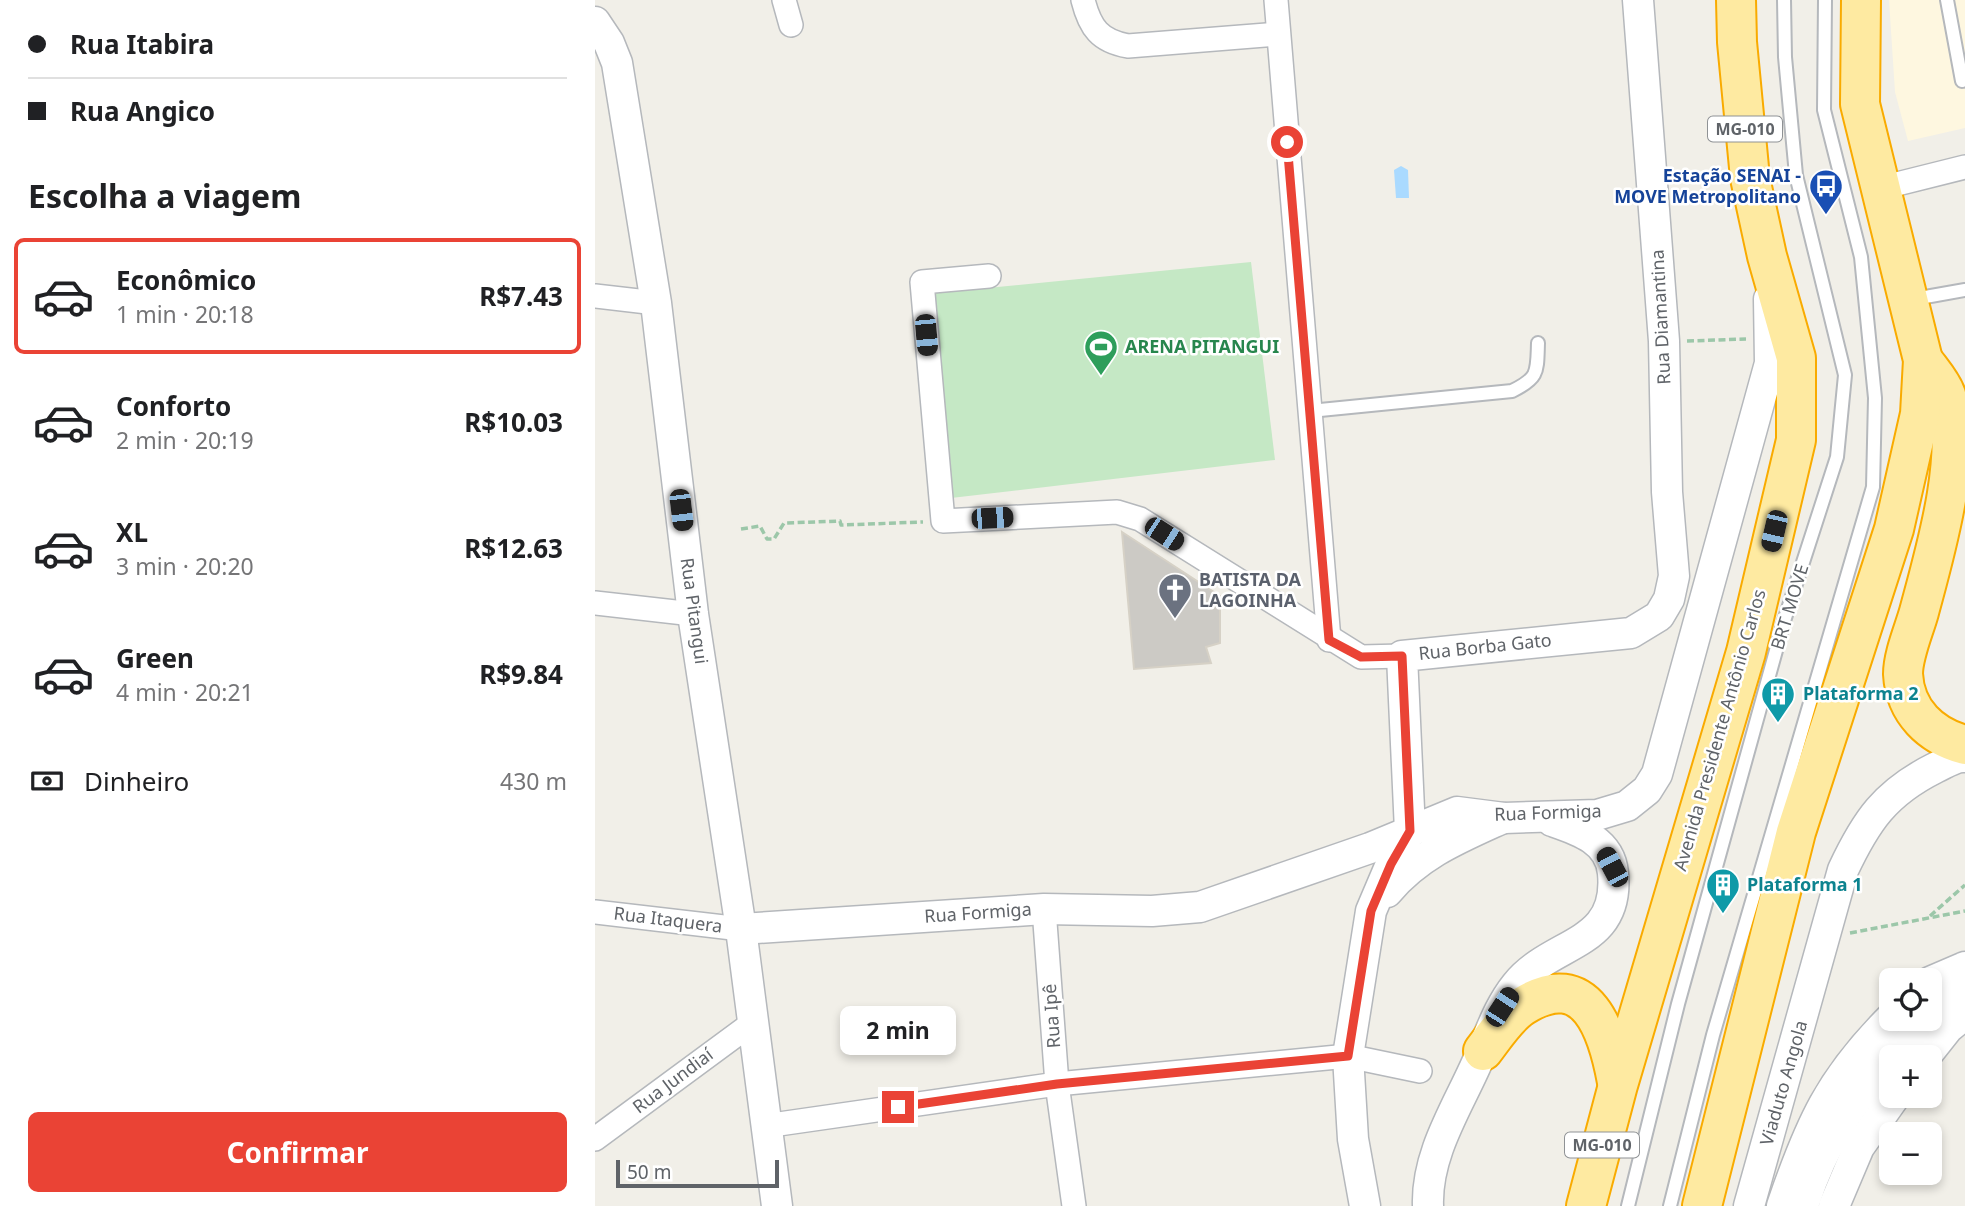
<!DOCTYPE html>
<html lang="pt">
<head>
<meta charset="utf-8">
<style>
	body { margin:0; font-family:"Noto Sans",sans-serif; background:#f2f2f2; color:#202124; height:100vh; display:flex; flex-direction:column; font-size:26px; white-space:nowrap }
	* { box-sizing:border-box; margin:0 }
	p { font-size:23px; color:#757577 }
	.icon { flex:none; width:38px; height:38px; fill:none; stroke:currentColor; stroke-width:2; stroke-linecap:round; stroke-linejoin:round }
	.map { position:relative; flex:1; overflow:hidden }
	.side { display:flex; flex-direction:column; background:#fff; width:595px }
	.side>* { flex:none }
	.top-card { display:grid; align-content:center; height:154px; padding:0 28px; background:#fff }
	.tools { position:absolute; left:1284px; top:968px; display:grid; gap:14px }
	.tools a { display:grid; place-items:center; width:63px; height:63px; border-radius:10px; background:#fff; box-shadow:0 4px 10px #0003; font-size:35px }
	.scale { position:absolute; left:21px; bottom:18px; width:163px; box-sizing:border-box; padding-left:7px; border:4px solid #5f6368; border-top:0; font-size:19px; line-height:24px; white-space:nowrap; color:#5f6368; -webkit-text-stroke:5px #fff; paint-order:stroke }
	.end { position:absolute; width:32px; height:32px; margin:-16px; border:9px solid #ea4335; background:#fff; box-shadow:0 0 0 4px #fff }
	.from { border-radius:50% }
	.bubble { position:absolute; height:49px; border-radius:10px; background:#fff; box-shadow:0 4px 10px #0003; font-size:23px; font-weight:700; line-height:49px; text-align:center }
	.car { position:absolute; width:21px; height:42px; margin:-21px -10px; border-radius:9px; box-shadow:0 0 5px 2px #0007; background:linear-gradient(#222 24%,#8ab4d8 0 40%,#222 0 76%,#8ab4d8 0 86%,#222 0) }
	.top-card b { display:flex; align-items:center; gap:24px; height:66px; font-size:26px }
	.top-card b+b { border-top:2px solid #e0e0e0 }
	.top-card i { width:18px; height:18px; background:#202124 }
	ul { padding:0; list-style:none }
	li { display:flex; align-items:center; gap:21px; height:116px; margin:0 14px 10px; padding:0 14px; border:4px solid transparent; border-radius:10px }
	li div { flex:1 }
	li b { display:block; font-size:26px }
	li em { font-style:normal; font-weight:700 }
	li.active { border-color:#ea4335 }
	li>.icon { width:63px; height:63px; stroke-width:1.5 }
	h2 { padding:0 28px; font-size:32px; line-height:84px }
	.pay { display:flex; align-items:center; gap:18px; height:77px; padding:0 28px; font-size:26px }
	.pay p { margin-inline-start:auto }
	.action { display:flex; gap:14px; margin-top:auto; padding:14px 28px }
	.action a { flex:1; height:80px; border-radius:10px; background:#ea4335; color:#fff; font-size:28px; font-weight:700; line-height:80px; text-align:center }
	main { display:flex; flex:1; min-height:0 }
	.map>svg:first-child { display:block }
	.commercial { fill:#fef7e0 }
	.green { fill:#c5e8c5 }
	.water { fill:#aadaff }
	.building { fill:#cccac5; stroke:#d6d1c6; stroke-width:2 }
	.lines { fill:none; stroke-linecap:round; stroke-linejoin:round }
	.service-casing { stroke:#b5b8bc; stroke-width:16 }
	.minor-casing { stroke:#b5b8bc; stroke-width:26 }
	.tertiary-casing { stroke:#b5b8bc; stroke-width:33 }
	.trunk-casing { stroke:#f9ab00; stroke-width:42 }
	.path { stroke:#9cc7a9; stroke-width:3.5; stroke-dasharray:7 3.5; stroke-linecap:butt }
	.service { stroke:#fff; stroke-width:12 }
	.minor { stroke:#fff; stroke-width:23 }
	.tertiary { stroke:#fff; stroke-width:30 }
	.trunk { stroke:#feeaa1; stroke-width:38 }
	.route { stroke:#ea4335; stroke-width:9 }
	.labels { text-anchor:middle; stroke-width:5; stroke-linejoin:round; paint-order:stroke }
	.shield { fill:#fff; stroke:#8f9295; stroke-width:2 }
	.shield-label { font-size:16px; font-weight:bold; fill:#5f6368 }
	.transit-label { font-size:18px; font-weight:bold; fill:#164399; stroke:#fff; text-anchor:end }
	.street-label { font-size:18px; fill:#5f6368; stroke:#fff }
	.leisure-label { font-size:18px; font-weight:bold; fill:#27864d; stroke:#fff; text-anchor:start }
	.worship-label { font-size:18px; font-weight:bold; fill:#5b616d; stroke:#fff; text-anchor:start }
	.culture-label { font-size:18px; font-weight:bold; fill:#0d838f; stroke:#fff; text-anchor:start }
</style>
</head>
<body>
<main>
<section class="side">
<div class="top-card">
<b><i class="from"></i>Rua Itabira</b>
<b><i></i>Rua Angico</b>
</div>
<h2>Escolha a viagem</h2>
<ul>
<li class="active"><svg class="icon" aria-label="car" viewBox="0 0 24 24"><path d="M5 17H2v-5l4-1 3-4h7l3 4 3 1v5h-3M9 17h6M6 11h13"/><circle cx="7" cy="17" r="2"/><circle cx="17" cy="17" r="2"/></svg><div><b>Econômico</b><p>1 min · 20:18</p></div><em>R$7.43</em></li>
<li><svg class="icon" aria-label="car" viewBox="0 0 24 24"><path d="M5 17H2v-5l4-1 3-4h7l3 4 3 1v5h-3M9 17h6M6 11h13"/><circle cx="7" cy="17" r="2"/><circle cx="17" cy="17" r="2"/></svg><div><b>Conforto</b><p>2 min · 20:19</p></div><em>R$10.03</em></li>
<li><svg class="icon" aria-label="car" viewBox="0 0 24 24"><path d="M5 17H2v-5l4-1 3-4h7l3 4 3 1v5h-3M9 17h6M6 11h13"/><circle cx="7" cy="17" r="2"/><circle cx="17" cy="17" r="2"/></svg><div><b>XL</b><p>3 min · 20:20</p></div><em>R$12.63</em></li>
<li><svg class="icon" aria-label="car" viewBox="0 0 24 24"><path d="M5 17H2v-5l4-1 3-4h7l3 4 3 1v5h-3M9 17h6M6 11h13"/><circle cx="7" cy="17" r="2"/><circle cx="17" cy="17" r="2"/></svg><div><b>Green</b><p>4 min · 20:21</p></div><em>R$9.84</em></li>
</ul>
<div class="pay"><svg class="icon" aria-label="cash" viewBox="0 0 24 24"><path d="M3 7h18v10H3z"/><circle cx="12" cy="12" r="2"/></svg>Dinheiro<p>430 m</p></div>
<div class="action"><a>Confirmar</a></div>
</section>
<div class="map">
<svg width="1370" height="1206" viewBox="0 0 1370 1206">
	<rect width="100%" height="100%" fill="#f1efe8"/>
	<path class="commercial" d="M1294,0h76v128l-57,13 -13,-49z"/>
	<path class="green" d="M656,262l24,198 -324,38 -24,-204z"/>
	<path class="water" d="M806,166l7,4 1,28h-13l-2,-28z"/>
	<path class="building" d="M527,532l98,64v47l-14,4 5,16 -77,6z"/>
	<g class="lines">
		<g class="service-casing">
			<g id="service">
				<path d="M1352,0l15,81"/>
				<path d="M1319,299l51,-9"/>
				<path d="M715,411l202,-20c27,-13 25,-19 26,-48"/>
				<path d="M1033,1206l50,-202 107,-386 52,-161 8,-82 -49,-200 -11,-118 -1,-57"/>
				<path d="M1075,1206l43,-171 160,-548 2,-89 -14,-141 -37,-147 1,-110"/>
			</g>
		</g>
		<g class="minor-casing">
			<g id="minor">
				<path d="M189,0l7,25"/>
				<path d="M488,0c7,28 17,41 45,46l150,-12"/>
				<path d="M681,0l53,640"/>
				<path d="M1286,188l84,-21"/>
				<path d="M394,276l-67,6 21,239 174,-9 23,7 221,138 41,-1"/>
				<path d="M0,296l61,7"/>
				<path d="M0,603l98,11"/>
				<path d="M449,909l13,175 17,122"/>
				<path d="M0,912l146,17"/>
				<path d="M170,1126l292,-42 291,-28 72,15"/>
				<path d="M0,1139l156,-115"/>
			</g>
		</g>
		<g class="tertiary-casing">
			<g id="tertiary">
				<path d="M0,22l14,21 8,20 39,240 37,311 48,315 36,277"/>
				<path d="M815,831l-8,-175 229,-23 28,-17 10,-17 5,-23 -7,-84 -3,-151 -26,-341"/>
				<path d="M792,892c32,-38 72,-54 116,-74"/>
				<path d="M146,929l303,-20 108,2 48,-4 170,-59 87,-36 47,6 93,-3 30,-9 20,-16 10,-16 113,-411 -1,-64"/>
				<path d="M1335,982l35,-15"/>
				<path d="M1298,1057l72,-69"/>
				<path d="M1330,1057l23,-29 17,-14"/>
				<path d="M770,1206l-12,-67 -5,-83 23,-145 20,-47 19,-33"/>
				<path d="M833,1206c-2,-56 34,-105 54,-155 10,-23 18,-46 34,-66 36,-45 104,-38 97,-112 -3,-33 -35,-43 -61,-52"/>
				<path d="M1154,1206l94,-336c23,-49 42,-77 92,-102 9,-4 20,-12 30,-11"/>
				<path d="M1187,1206c28,-82 48,-127 110,-189"/>
				<path d="M1208,1206c19,-60 46,-102 89,-148"/>
				<path d="M1239,1206l25,-59 36,-51"/>
			</g>
		</g>
		<g class="trunk-casing">
			<g id="trunk">
				<path d="M1328,360c7,10 19,23 23,35 18,61 -11,157 -27,217 -5,18 -16,43 -16,62 2,38 28,62 62,71"/>
				<path d="M888,1051c11,-14 24,-35 40,-45 65,-41 85,27 94,76"/>
				<path d="M991,1206l32,-121 128,-433 50,-212v-82l-29,-102 -17,-78 -13,-136 -1,-42"/>
				<path d="M1107,1206l94,-374 98,-303 26,-115 3,-54 -63,-256 1,-104"/>
			</g>
		</g>
		<g class="path">
			<path d="M1092,341l59,-2"/>
			<path d="M146,529l19,-3 7,13h7l10,-16 56,-2 1,4 82,-3"/>
			<path d="M1335,916l35,-31"/>
			<path d="M1255,933l115,-22"/>
		</g>
		<use href="#service" class="service"/>
		<use href="#minor" class="minor"/>
		<use href="#tertiary" class="tertiary"/>
		<use href="#trunk" class="trunk"/>
	</g>
	<g class="lines">
		<path class="route" d="M303,1107l159,-23 291,-28 23,-145 20,-47 19,-33 -8,-175 -41,1 -32,-17 -42,-498"/>
	</g>
	<defs>
		<g id="bus-pin" transform="scale(1.75)"><path d="M0 17L-7.5 6A9.5 9.5 0 1 1 7.5 6Z" fill="#1a4fb4" stroke="#fff"/><path d="M-5-6H5V4H4V6H2V4H-2V6H-4V4H-5ZM-3.5-4V0h7V-4ZM-3.5 1.2v1.5H-2V1.2ZM2 1.2v1.5H3.5V1.2Z" fill="#fff"/></g>
		<g id="stadium-pin" transform="scale(1.75)"><path d="M0 17L-7.5 6A9.5 9.5 0 1 1 7.5 6Z" fill="#2e9e5b" stroke="#fff"/><path d="M0-5a6.5 5 0 1 0 0 10a6.5 5 0 1 0 0-10ZM-3.5-1.8h7v3.6h-7Z" fill="#fff"/></g>
		<g id="church-pin" transform="scale(1.75)"><path d="M0 17L-7.5 6A9.5 9.5 0 1 1 7.5 6Z" fill="#6b7280" stroke="#fff"/><path d="M-1.2-6h2.4v3.5h3.3v2.4h-3.3V6h-2.4V-.1h-3.3v-2.4h3.3Z" fill="#fff"/></g>
		<g id="building-pin" transform="scale(1.75)"><path d="M0 17L-7.5 6A9.5 9.5 0 1 1 7.5 6Z" fill="#0f9aa8" stroke="#fff"/><path d="M-4-6H4V6H1V3H-1V6H-4ZM-2.5-4.3h1.7v1.8h-1.7ZM.8-4.3h1.7v1.8H.8ZM-2.5-1h1.7V.8h-1.7ZM.8-1h1.7V.8H.8Z" fill="#fff"/></g>
	</defs>
	<g fill-rule="evenodd">
		<use href="#bus-pin" x="1231" y="186"/>
		<use href="#stadium-pin" x="506" y="347"/>
		<use href="#church-pin" x="580" y="590"/>
		<use href="#building-pin" x="1183" y="694"/>
		<use href="#building-pin" x="1128" y="885"/>
	</g>
	<g class="labels">
		<g class="shield">
			<rect x="1113" y="116.5" width="74" height="25" rx="5"/>
			<rect x="970" y="1132.5" width="74" height="25" rx="5"/>
		</g>
		<g class="shield-label">
			<text x="1150" y="135">MG-010</text>
			<text x="1007" y="1151">MG-010</text>
		</g>
		<g class="transit-label">
			<text x="1206" y="182">Estação SENAI -<tspan x="1206" dy="21">MOVE Metropolitano</tspan></text>
		</g>
		<g class="street-label">
			<text transform="translate(1066 317) rotate(-93)" y="6">Rua Diamantina</text>
			<text transform="translate(1195 607) rotate(-73)" y="6">BRT MOVE</text>
			<text transform="translate(99 611) rotate(82)" y="6">Rua Pitangui</text>
			<text transform="translate(890 647) rotate(-6)" y="6">Rua Borba Gato</text>
			<text transform="translate(1125 730) rotate(-74)" y="6">Avenida Presidente Antônio Carlos</text>
			<text transform="translate(953 813) rotate(-2)" y="6">Rua Formiga</text>
			<text transform="translate(383 913) rotate(-4)" y="6">Rua Formiga</text>
			<text transform="translate(73 920) rotate(7)" y="6">Rua Itaquera</text>
			<text transform="translate(457 1016) rotate(-94)" y="6">Rua Ipê</text>
			<text transform="translate(78 1081) rotate(-37)" y="6">Rua Jundiaí</text>
			<text transform="translate(1189 1083) rotate(-74)" y="6">Viaduto Angola</text>
		</g>
		<g class="leisure-label">
			<text x="530" y="353">ARENA PITANGUI</text>
		</g>
		<g class="worship-label">
			<text x="604" y="586">BATISTA DA<tspan x="604" dy="21">LAGOINHA</tspan></text>
		</g>
		<g class="culture-label">
			<text x="1208" y="700">Plataforma 2</text>
			<text x="1152" y="891">Plataforma 1</text>
		</g>
	</g>
</svg>
<div class="tools">
<a><svg class="icon" aria-label="locate" viewBox="0 0 24 24"><circle cx="12" cy="12" r="6"/><path d="M12 2v4M12 18v4M2 12h4M18 12h4"/></svg></a>
<a>+</a>
<a>−</a>
</div>
<div class="scale">50 m</div>
<i class="end from" style="left:692px;top:142px"></i>
<i class="end" style="left:303px;top:1107px"></i>
<div class="bubble" style="left:245px;top:1006px;width:116px">2 min</div>
<i class="car" style="left:331px;top:335px;rotate:175deg"></i>
<i class="car" style="left:86px;top:510px;rotate:173deg"></i>
<i class="car" style="left:397px;top:518px;rotate:87deg"></i>
<i class="car" style="left:1179px;top:531px;rotate:193deg"></i>
<i class="car" style="left:569px;top:534px;rotate:123deg"></i>
<i class="car" style="left:1017px;top:867px;rotate:332deg"></i>
<i class="car" style="left:907px;top:1007px;rotate:33deg"></i>
</div>
</main>
</body>
</html>
